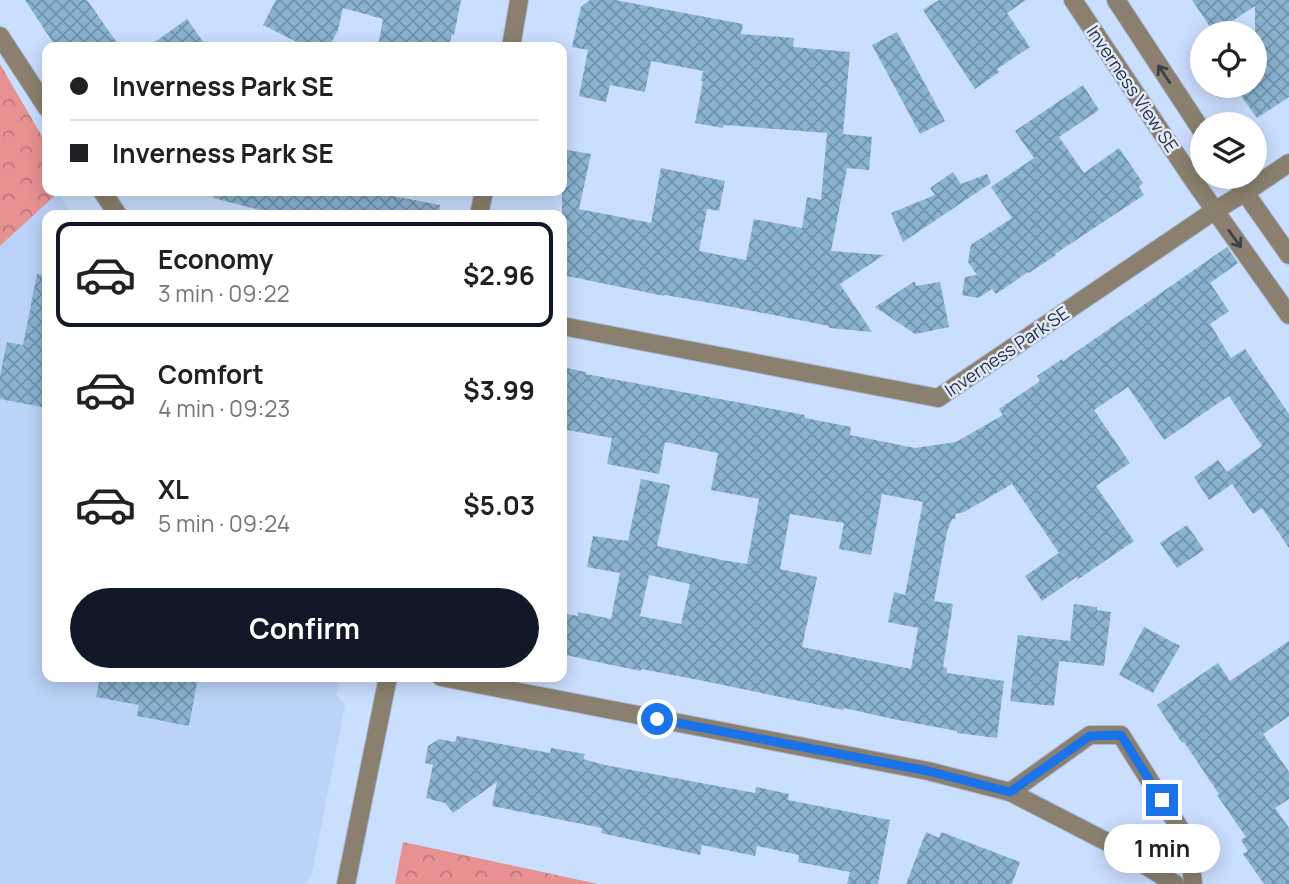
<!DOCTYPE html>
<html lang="en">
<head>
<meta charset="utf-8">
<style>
	body { margin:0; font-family:Manrope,sans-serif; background:#f6f6f6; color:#202124; height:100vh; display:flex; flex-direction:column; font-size:26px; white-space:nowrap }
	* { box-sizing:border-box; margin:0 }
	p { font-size:23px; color:#757577 }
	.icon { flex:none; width:38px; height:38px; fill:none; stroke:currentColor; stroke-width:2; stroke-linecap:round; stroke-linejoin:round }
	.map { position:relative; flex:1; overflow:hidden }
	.drawer { position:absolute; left:42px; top:210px; width:525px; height:472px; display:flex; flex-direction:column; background:#fff; border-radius:14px; box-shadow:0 4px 18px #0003 }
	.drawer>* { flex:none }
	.top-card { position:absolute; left:42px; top:42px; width:525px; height:154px; border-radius:14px; box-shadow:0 4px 18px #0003; display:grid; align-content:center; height:154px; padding:0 28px; background:#fff }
	.buttons { position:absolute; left:1190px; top:21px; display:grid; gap:14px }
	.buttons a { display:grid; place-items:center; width:77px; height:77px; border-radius:50%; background:#fff; box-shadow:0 4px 18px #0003; font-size:35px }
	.end { position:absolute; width:32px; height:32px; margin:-16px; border:9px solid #1a73e8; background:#fff; box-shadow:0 0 0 4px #fff }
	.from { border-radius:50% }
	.bubble { position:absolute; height:49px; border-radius:24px; background:#fff; box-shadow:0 4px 18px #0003; font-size:23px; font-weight:700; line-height:49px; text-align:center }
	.top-card b { display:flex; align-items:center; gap:24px; height:66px; font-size:26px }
	.top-card b+b { border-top:2px solid #e0e0e0 }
	.top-card i { width:18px; height:18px; background:#202124 }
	ul { padding:12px 0 0; list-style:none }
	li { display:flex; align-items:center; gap:21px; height:105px; margin:0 14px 10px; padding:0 14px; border:4px solid transparent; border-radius:14px }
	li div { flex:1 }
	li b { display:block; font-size:26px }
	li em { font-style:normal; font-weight:700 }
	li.current { border-color:#111827 }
	li>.icon { width:63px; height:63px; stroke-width:1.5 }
	.action { display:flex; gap:14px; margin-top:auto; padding:14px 28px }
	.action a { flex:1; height:80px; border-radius:42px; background:#111827; color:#fff; font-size:28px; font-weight:700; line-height:80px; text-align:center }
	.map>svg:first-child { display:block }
	.built { fill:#bbd3f8 }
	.forest { fill:url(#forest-crowns) }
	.building { fill:url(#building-cross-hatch); fill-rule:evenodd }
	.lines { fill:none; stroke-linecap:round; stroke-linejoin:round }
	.minor-casing { stroke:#a9bbd8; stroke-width:20 }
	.minor { stroke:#8b806f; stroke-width:18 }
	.oneway { stroke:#3b4149 }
	.route { stroke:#1a73e8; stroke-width:9 }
	.labels { text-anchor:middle; stroke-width:5; stroke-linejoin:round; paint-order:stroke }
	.street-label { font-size:18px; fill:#273140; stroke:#e0eafb }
</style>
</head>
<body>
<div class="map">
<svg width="1289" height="884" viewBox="0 0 1289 884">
	<defs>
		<pattern id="forest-crowns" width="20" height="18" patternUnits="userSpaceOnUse" patternTransform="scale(1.75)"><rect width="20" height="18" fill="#e89192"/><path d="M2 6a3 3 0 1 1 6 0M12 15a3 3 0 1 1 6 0" fill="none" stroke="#bc7779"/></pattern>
		<pattern id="building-cross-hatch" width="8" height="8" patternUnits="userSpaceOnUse" patternTransform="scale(1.75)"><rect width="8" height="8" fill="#8ab3d1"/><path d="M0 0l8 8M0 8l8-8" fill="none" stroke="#7192ab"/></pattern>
	</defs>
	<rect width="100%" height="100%" fill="#cadefe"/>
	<path class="built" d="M59,191l12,24h-24v462h293l-4,18 9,10 -34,172 -7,7h-304v-638z"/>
	<g class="forest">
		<path d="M0,64l47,81v46h13l-60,55z"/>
		<path d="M403,842l195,42h-203z"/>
	</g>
	<g class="building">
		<path d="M25,0h62l33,47h-64z"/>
		<path d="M276,0h185l-7,35 -2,-1 -3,13h-71l5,-28 -40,-11 -5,22 -9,17h-22l-44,-22z"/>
		<path d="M590,0h25l128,24 -2,10 53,4 -1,9 57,5 -7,82 29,3 -3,33 -22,-2 -16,83 53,4 -44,29 32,48 -43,-4v-2l-102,-20 -62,-11 -1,1 -102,-21v-126l29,5 -12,55 72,14 10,-55 64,13 -6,30 -12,-2 -8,42 47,9 8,-41 48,9 5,-31 14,3 6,-67 -103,-8 -1,3 -28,-5 8,-42h-2l2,-10 -52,-10 -6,31 -35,-7 -4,17 -27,-6 9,-46 -16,-3 9,-40z"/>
		<path d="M939,0h87l-19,13 23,34 -33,22 2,3 -24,17 -52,-79z"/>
		<path d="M1192,0h97v97l-32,21 -23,-32h21v-80l-41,27z"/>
		<path d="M187,19l20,28h-59z"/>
		<path d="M897,32l48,89 -25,13 -48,-89z"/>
		<path d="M1083,85l16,25 -40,27 25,36 35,-25 24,35 -4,4 5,8 -89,59 1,1 -27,18 -1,-1 -32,22 -4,-5 -14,9 -16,-3 3,-18 12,-2 -9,-13 3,-17 41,-27 -21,-31 43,-29 -19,-27z"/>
		<path d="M953,172l8,12 26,-10 4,9 -88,59 -12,-29 44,-18 -5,-7z"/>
		<path d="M214,191h154l72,14 -1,10h-150l-25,-4 -51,-13z"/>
		<path d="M1227,247l11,16 -28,20 19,28 -19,13 21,34 14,-9 44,65v134l-27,-40 -9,6 -21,-30 -23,16 -15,-23 24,-17 9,12 35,-26 -33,-50 -65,44 -36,-53 -34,23 36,53 -34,23 38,55 -57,39 1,-4 -36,25 -17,-25 34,-23 -47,-69 -48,28 -9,2 1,5h-4l-5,13 -13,69 19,3 -10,63 4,1v5l57,8 -7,57 -40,-5v-2l-64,-12 -49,-11 -1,2 -144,-30 -58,-11v2l-39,-8 -40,-9v-41l16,3v-4l33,7 9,-46 -33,-6 6,-31 35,5 13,-62 29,6 -13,61 65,14 25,4 12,-65 -48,-9 7,-37 -53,-11 -6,32 -52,-10 5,-26 -50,-9v-62l24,5v2l219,41v3l46,9 -1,8 65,13 41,-6 47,-27 -4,-6 41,-28 -3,-5 25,-17 1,2zM882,494l41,8 -18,93 -11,-3 -6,30 30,6 -7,41 -109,-22 15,-70 -37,-8 10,-55 54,9 -5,26 32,6zM649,575l41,9 -9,40 -41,-8z"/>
		<path d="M37,274l10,1v133l-47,-9v-24l7,-33 16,3z"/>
		<path d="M915,281l1,5 24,-4 9,45 -34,7 -40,-27z"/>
		<path d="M1187,525l17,25 -27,18 -17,-25z"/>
		<path d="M1074,604l23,3v3l14,2 -7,54 -45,-5 -5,45 -44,-5 8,-66 52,6z"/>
		<path d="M1144,627l36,19 -27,47 -34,-18z"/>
		<path d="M1289,641v75l-26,18 26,38v27l-14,9 14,20v56h-25l-21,-30 5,-3 -7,-11 5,-3 -29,-42 2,-1 -35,-52 -2,1 -25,-38 61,-42 12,18z"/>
		<path d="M100,677h98l-9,49 -52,-10 2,-11 -43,-8z"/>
		<path d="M457,736l93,17 1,-5 34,6 -2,5 22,6 150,28 1,-6 33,7 -1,6 102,20 -12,64h-31l3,-12 -52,-10 1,-7 -42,-9 -2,10 -53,-11 -2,10 -99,-22 1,-5 -110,-22 5,-24 -44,31 -8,-10 -19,-5 7,-33 -8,-2 3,-17 11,-7 16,3z"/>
		<path d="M926,832l13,6 2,-6 79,30 -8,22h-106z"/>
	</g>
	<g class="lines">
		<g class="minor-casing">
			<g id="minor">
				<path d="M1073,0l121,181 95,134"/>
				<path d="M1116,0l86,131"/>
				<path d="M0,36l47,72"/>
				<path d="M511,47l8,-47"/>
				<path d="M1234,177l55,78"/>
				<path d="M102,191l16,24"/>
				<path d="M479,215l5,-24"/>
				<path d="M562,326l376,72 276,-187 32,-19 43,-29"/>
				<path d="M441,677l487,94 82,21 105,54 60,38"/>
				<path d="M1010,792l80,-57h31l68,108 4,41"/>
				<path d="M346,884l42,-207"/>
			</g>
		</g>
		<use href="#minor" class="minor"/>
	</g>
	<defs><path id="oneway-shaft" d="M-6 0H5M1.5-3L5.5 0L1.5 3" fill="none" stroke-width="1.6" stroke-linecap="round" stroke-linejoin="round" transform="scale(1.75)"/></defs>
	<g class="oneway">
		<use href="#oneway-shaft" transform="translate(1164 74) rotate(-124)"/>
		<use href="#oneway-shaft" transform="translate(1235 239) rotate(54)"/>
	</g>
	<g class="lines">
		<path class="route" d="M657,719l271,52 82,21 80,-56 31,-1 41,65"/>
	</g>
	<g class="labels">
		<g class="street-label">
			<text transform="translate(1132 89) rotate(56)" y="6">Inverness View SE</text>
			<text transform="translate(1007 352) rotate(-34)" y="6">Inverness Park SE</text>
		</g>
	</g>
</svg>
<div class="buttons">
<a><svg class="icon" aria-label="locate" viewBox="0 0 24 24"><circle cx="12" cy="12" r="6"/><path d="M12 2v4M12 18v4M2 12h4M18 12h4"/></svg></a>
<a><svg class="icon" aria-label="layers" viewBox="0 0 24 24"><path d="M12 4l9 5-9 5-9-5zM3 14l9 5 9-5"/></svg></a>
</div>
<i class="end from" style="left:657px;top:719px"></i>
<i class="end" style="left:1162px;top:800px"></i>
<div class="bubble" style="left:1104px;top:824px;width:116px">1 min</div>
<div class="top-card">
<b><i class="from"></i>Inverness Park SE</b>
<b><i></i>Inverness Park SE</b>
</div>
<section class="drawer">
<ul>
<li class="current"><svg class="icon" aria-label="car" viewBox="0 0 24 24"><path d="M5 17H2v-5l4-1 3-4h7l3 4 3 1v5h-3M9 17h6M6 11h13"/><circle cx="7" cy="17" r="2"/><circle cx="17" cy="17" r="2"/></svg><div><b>Economy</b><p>3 min · 09:22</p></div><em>$2.96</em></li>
<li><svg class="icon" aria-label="car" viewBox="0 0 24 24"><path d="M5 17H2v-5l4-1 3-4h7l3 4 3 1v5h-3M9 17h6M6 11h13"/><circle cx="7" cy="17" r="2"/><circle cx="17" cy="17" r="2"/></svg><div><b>Comfort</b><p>4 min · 09:23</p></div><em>$3.99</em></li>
<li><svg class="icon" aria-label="car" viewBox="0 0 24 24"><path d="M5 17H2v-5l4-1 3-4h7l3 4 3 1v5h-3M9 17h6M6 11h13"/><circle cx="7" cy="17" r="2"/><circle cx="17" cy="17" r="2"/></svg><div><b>XL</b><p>5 min · 09:24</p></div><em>$5.03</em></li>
</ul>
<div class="action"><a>Confirm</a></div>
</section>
</div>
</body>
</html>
